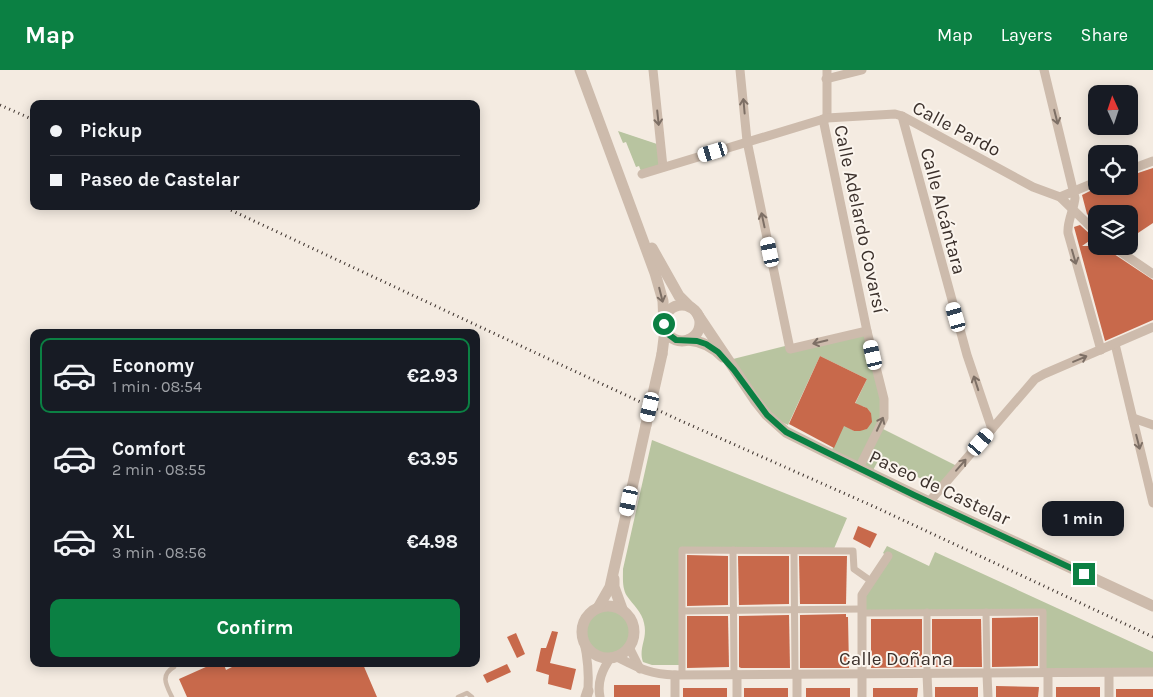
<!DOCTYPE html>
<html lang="en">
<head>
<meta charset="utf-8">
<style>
	body { margin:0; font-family:Karla,sans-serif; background:#242831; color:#f1f3f6; height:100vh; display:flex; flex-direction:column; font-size:19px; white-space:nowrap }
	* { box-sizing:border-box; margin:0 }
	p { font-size:16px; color:#9ea1a6 }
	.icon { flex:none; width:28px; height:28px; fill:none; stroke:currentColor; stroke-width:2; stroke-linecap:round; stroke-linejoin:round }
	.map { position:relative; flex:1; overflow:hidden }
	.sheet { position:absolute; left:30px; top:259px; width:450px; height:338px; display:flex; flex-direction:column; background:#171b24; border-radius:10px; box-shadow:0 2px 12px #0003 }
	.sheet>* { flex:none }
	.banner { position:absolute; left:30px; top:30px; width:450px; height:110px; border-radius:10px; box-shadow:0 2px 12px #0003; display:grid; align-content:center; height:110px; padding:0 20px; background:#171b24 }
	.needle { width:32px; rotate:357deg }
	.fabs { position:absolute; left:1088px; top:15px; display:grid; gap:10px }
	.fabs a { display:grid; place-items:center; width:50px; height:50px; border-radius:10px; background:#171b24; box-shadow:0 2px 12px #0003; font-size:25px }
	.end { position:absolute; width:22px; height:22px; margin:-11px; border:6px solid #0b8043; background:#fff; box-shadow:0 0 0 2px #fff }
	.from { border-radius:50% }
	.bubble { position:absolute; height:35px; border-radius:10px; background:#171b24; box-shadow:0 2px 12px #0003; font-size:16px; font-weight:700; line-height:35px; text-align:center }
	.car { position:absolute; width:15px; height:30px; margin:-15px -8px; border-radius:6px; box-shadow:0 0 4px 1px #0007; background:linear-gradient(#fff 24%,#345 0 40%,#fff 0 76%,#345 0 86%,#fff 0) }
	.banner b { display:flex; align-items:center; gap:18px; height:48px; font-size:19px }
	.banner b+b { border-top:1px solid #363941 }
	.banner i { width:12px; height:12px; background:#f1f3f6 }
	ul { padding:9px 0 0; list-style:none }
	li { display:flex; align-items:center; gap:15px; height:75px; margin:0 10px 8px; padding:0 10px; border:2px solid transparent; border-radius:10px }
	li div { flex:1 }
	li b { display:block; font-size:19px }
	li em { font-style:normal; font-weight:700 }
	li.current { border-color:#0b8043 }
	li>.icon { width:45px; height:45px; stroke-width:1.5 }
	.primary-button { display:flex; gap:10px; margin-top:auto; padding:10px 20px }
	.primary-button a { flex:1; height:58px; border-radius:10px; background:#0b8043; color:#fff; font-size:20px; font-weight:700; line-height:58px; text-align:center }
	header { display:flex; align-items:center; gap:30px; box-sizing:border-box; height:70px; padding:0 25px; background:#0b8043; color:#fff }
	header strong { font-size:24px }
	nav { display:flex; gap:28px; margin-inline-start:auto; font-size:18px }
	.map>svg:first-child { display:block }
	.green { fill:#b8c4a0 }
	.building { fill:#c8694b }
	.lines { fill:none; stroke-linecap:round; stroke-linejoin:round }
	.service { stroke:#cdbbac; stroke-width:4.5 }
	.pedestrian { stroke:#cdbbac; stroke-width:7 }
	.minor { stroke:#cdbbac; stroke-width:9 }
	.tertiary { stroke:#cdbbac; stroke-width:11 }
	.rail { stroke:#3b302b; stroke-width:3; stroke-dasharray:1 4; stroke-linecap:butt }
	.tertiary-bridge { stroke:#cdbbac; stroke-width:11 }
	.oneway { stroke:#7d6f65 }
	.route { stroke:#0b8043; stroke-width:6 }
	.labels { text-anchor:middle; stroke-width:4; stroke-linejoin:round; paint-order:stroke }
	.street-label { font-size:19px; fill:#3b302b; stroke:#fbf5ee }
</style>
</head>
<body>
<header>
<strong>Map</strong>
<nav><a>Map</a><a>Layers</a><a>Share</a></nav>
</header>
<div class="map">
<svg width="1153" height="627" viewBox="0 0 1153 627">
	<rect width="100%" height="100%" fill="#f4ebe1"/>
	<g class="green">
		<path d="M618,61l42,14 3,22 -21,7 -3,-8 -3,1 -10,-25 -3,1z"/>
		<path d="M867,261l17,68 -5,28 80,40 -18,21 -62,-29 -8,15 -41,-20 15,-32 4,6 5,3 13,-2 4,-16c-5,-7 -9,-8 -17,-7l13,-27 -47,-23 -32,69 -21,-10 -38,-55 60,-15z"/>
		<path d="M652,370l195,78 -14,33 -151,-1 -1,115h-29l-9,-3c-5,-14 5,-23 1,-39 -2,-11 -11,-18 -17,-27 -5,-8 -4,-18 -4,-27z"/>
		<path d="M887,476l42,20 6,-14 218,100v20l-110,1v-61l-181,1v-18l25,-39 -4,-3z"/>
		<circle cx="608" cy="561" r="23"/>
	</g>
	<g class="building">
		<path d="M1153,98v55l-24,16v-25h-33v10l-9,-10 -5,-19 18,-9h29v-10z"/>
		<path d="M1080,155l12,11 4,2v4h-3l-1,-3 -10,7h20l51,34v40l-48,21 -31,-114z"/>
		<path d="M820,286l47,23 -12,24 12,5 4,5 1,9 -5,7 -7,2h-6l-10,-5 -10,22 -45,-24z"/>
		<path d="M858,456l19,8 -7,14 -17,-9z"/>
		<path d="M687,485l41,1v49l-41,1z"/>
		<path d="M738,486h51v48l-50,1z"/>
		<path d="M799,486h48l-1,48h-46z"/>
		<path d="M846,544v3h2l1,51h-49v-53z"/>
		<path d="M789,545l1,53h-49l-2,-1v-51z"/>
		<path d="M687,546h41l1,51 -42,1z"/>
		<path d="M1038,547v49l-46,1v-49z"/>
		<path d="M871,549h51v48l-51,1z"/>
		<path d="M932,549h49l1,48h-50z"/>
		<path d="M552,561l6,1 -8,31 26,6 -5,21 -23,-6 1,-9 -13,-4 5,-23h5z"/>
		<path d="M516,563l9,21 -8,4 -10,-21z"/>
		<path d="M217,592h6l3,8 16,-8h120l15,35h-190l-8,-18z"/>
		<path d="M507,594l4,8 -24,11 -4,-8z"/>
		<rect x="614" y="615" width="46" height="12"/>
		<path d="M996,616l43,1 -1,10h-42z"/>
		<rect x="935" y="617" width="43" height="10"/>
		<rect x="1056" y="617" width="44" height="10"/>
		<rect x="683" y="618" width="44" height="9"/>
		<rect x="744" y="618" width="44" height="9"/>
		<rect x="806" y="618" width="44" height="9"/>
		<path d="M873,618h45l-1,9h-44z"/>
		<rect x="1116" y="619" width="37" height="8"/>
	</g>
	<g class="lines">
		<g class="service">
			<path d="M172,627c-6,-12 -12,-22 2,-30"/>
			<path d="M458,627l9,-4 5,4"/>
		</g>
		<g class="pedestrian">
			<path d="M733,480l1,125"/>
			<path d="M794,481l1,123"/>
			<path d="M682,541l180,-2"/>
			<path d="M927,542v62"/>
			<path d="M986,542l1,62"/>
			<path d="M862,543l181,-1v61"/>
			<path d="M682,605v-125l171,1 1,18 17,12"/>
		</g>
		<g class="minor">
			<path d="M653,0l10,97"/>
			<path d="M740,0l7,71 43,208 77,-18"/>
			<path d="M827,0v48"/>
			<path d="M1044,0l31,128c-1,12 -8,23 -7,35l33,117"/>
			<path d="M826,9l36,-9"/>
			<path d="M902,46l65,239 25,74"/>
			<path d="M823,49l44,212 17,68v19l-25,50"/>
			<path d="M1129,100l24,-9"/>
			<path d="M642,104l185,-56 68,-4 7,2 131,71 27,10 36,35"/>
			<path d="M1060,127l36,-15"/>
			<path d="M1112,176l41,28"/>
			<path d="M1115,274l38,159"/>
			<path d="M1133,348l20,7"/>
			<path d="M929,432l106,-123 9,-5 109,-47"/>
			<path d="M584,572c4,17 5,31 4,49"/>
			<path d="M629,577l11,22"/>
			<path d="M615,586c24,12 33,18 60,19l478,-3"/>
			<path d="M1048,603v24"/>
			<path d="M927,604l1,23"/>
			<path d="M987,604l1,23"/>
			<path d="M600,627c-3,-15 2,-27 11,-40"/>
			<path d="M675,627v-22"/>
			<path d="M737,627v-22"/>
			<path d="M797,627v-23"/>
			<path d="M862,627v-102l26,-39"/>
			<path d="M1109,627v-24"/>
		</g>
		<g class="tertiary">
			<path d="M580,0l75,203 8,28 1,23"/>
			<path d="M652,178l27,48 11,11"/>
			<circle cx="682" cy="253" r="18"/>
			<path d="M698,245l57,85 12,15 19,17 40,20 103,50 224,104"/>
			<path d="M688,270c14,1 25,7 35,17"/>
			<path d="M662,284l3,-24"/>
			<path d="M614,509v8l8,22"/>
			<circle cx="608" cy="562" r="26"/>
			<path d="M598,538l12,-21 36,-162"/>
			<path d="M586,627l2,-6"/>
		</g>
		<g class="rail">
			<path d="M0,35l34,15"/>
			<path d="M222,136l457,214 196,87 278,130"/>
		</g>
		<path class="tertiary-bridge" d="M646,355l16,-71"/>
	</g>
	<defs><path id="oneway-shaft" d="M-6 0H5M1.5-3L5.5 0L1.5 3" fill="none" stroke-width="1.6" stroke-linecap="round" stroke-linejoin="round" transform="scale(1.25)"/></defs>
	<g class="oneway">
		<use href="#oneway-shaft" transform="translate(744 36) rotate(-95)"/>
		<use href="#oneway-shaft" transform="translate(1056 47) rotate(76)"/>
		<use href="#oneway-shaft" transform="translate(658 48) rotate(84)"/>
		<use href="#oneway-shaft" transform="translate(763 150) rotate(-102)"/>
		<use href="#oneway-shaft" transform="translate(1074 187) rotate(74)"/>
		<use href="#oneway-shaft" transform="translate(661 225) rotate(76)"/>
		<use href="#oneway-shaft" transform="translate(820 272) rotate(167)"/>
		<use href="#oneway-shaft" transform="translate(1080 289) rotate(-23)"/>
		<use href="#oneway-shaft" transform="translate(976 313) rotate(-108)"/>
		<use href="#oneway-shaft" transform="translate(880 354) rotate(-65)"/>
		<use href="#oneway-shaft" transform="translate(1138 372) rotate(76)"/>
		<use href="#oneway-shaft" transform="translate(961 395) rotate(-49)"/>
	</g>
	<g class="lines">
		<path class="route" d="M664,254l4,10 8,6 21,1 9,3 12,8 16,18 33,45 19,17 40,20 88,43 170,79"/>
	</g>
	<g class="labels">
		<g class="street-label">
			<text transform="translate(957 58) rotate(28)" y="7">Calle Pardo</text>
			<text transform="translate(944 141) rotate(75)" y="7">Calle Alcántara</text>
			<text transform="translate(861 149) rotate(78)" y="7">Calle Adelardo Covarsí</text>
			<text transform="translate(940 417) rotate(25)" y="7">Paseo de Castelar</text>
			<text x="896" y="595">Calle Doñana</text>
		</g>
	</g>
</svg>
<div class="fabs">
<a><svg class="needle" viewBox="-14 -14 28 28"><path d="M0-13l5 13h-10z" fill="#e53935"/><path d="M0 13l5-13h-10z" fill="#9ea1a6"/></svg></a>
<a><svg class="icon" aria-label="locate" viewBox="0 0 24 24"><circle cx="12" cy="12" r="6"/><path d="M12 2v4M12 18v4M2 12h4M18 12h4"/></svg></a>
<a><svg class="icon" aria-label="layers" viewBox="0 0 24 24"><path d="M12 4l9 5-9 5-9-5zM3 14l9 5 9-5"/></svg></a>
</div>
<i class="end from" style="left:664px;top:254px"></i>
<i class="end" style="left:1084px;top:504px"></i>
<div class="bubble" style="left:1042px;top:431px;width:82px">1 min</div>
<i class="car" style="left:713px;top:82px;rotate:253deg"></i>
<i class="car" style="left:770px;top:182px;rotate:348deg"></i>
<i class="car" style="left:956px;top:247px;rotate:344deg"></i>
<i class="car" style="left:873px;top:285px;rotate:347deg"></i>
<i class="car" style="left:650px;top:337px;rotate:193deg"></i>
<i class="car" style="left:981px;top:372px;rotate:41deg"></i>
<i class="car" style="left:629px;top:431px;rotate:192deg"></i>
<div class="banner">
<b><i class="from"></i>Pickup</b>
<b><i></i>Paseo de Castelar</b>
</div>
<section class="sheet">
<ul>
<li class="current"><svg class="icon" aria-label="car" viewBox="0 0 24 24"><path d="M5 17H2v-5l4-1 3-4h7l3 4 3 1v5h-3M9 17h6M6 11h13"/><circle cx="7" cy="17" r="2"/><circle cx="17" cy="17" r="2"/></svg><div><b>Economy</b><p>1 min · 08:54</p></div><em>€2.93</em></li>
<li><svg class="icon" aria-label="car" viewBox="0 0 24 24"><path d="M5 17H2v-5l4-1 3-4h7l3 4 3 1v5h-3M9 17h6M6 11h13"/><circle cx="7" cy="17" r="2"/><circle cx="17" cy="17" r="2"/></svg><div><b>Comfort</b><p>2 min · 08:55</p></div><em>€3.95</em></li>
<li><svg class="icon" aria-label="car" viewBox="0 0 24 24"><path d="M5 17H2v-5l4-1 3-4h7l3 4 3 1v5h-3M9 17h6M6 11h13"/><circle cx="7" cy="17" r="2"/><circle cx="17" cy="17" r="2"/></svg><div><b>XL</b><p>3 min · 08:56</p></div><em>€4.98</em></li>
</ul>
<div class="primary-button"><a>Confirm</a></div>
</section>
</div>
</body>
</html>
